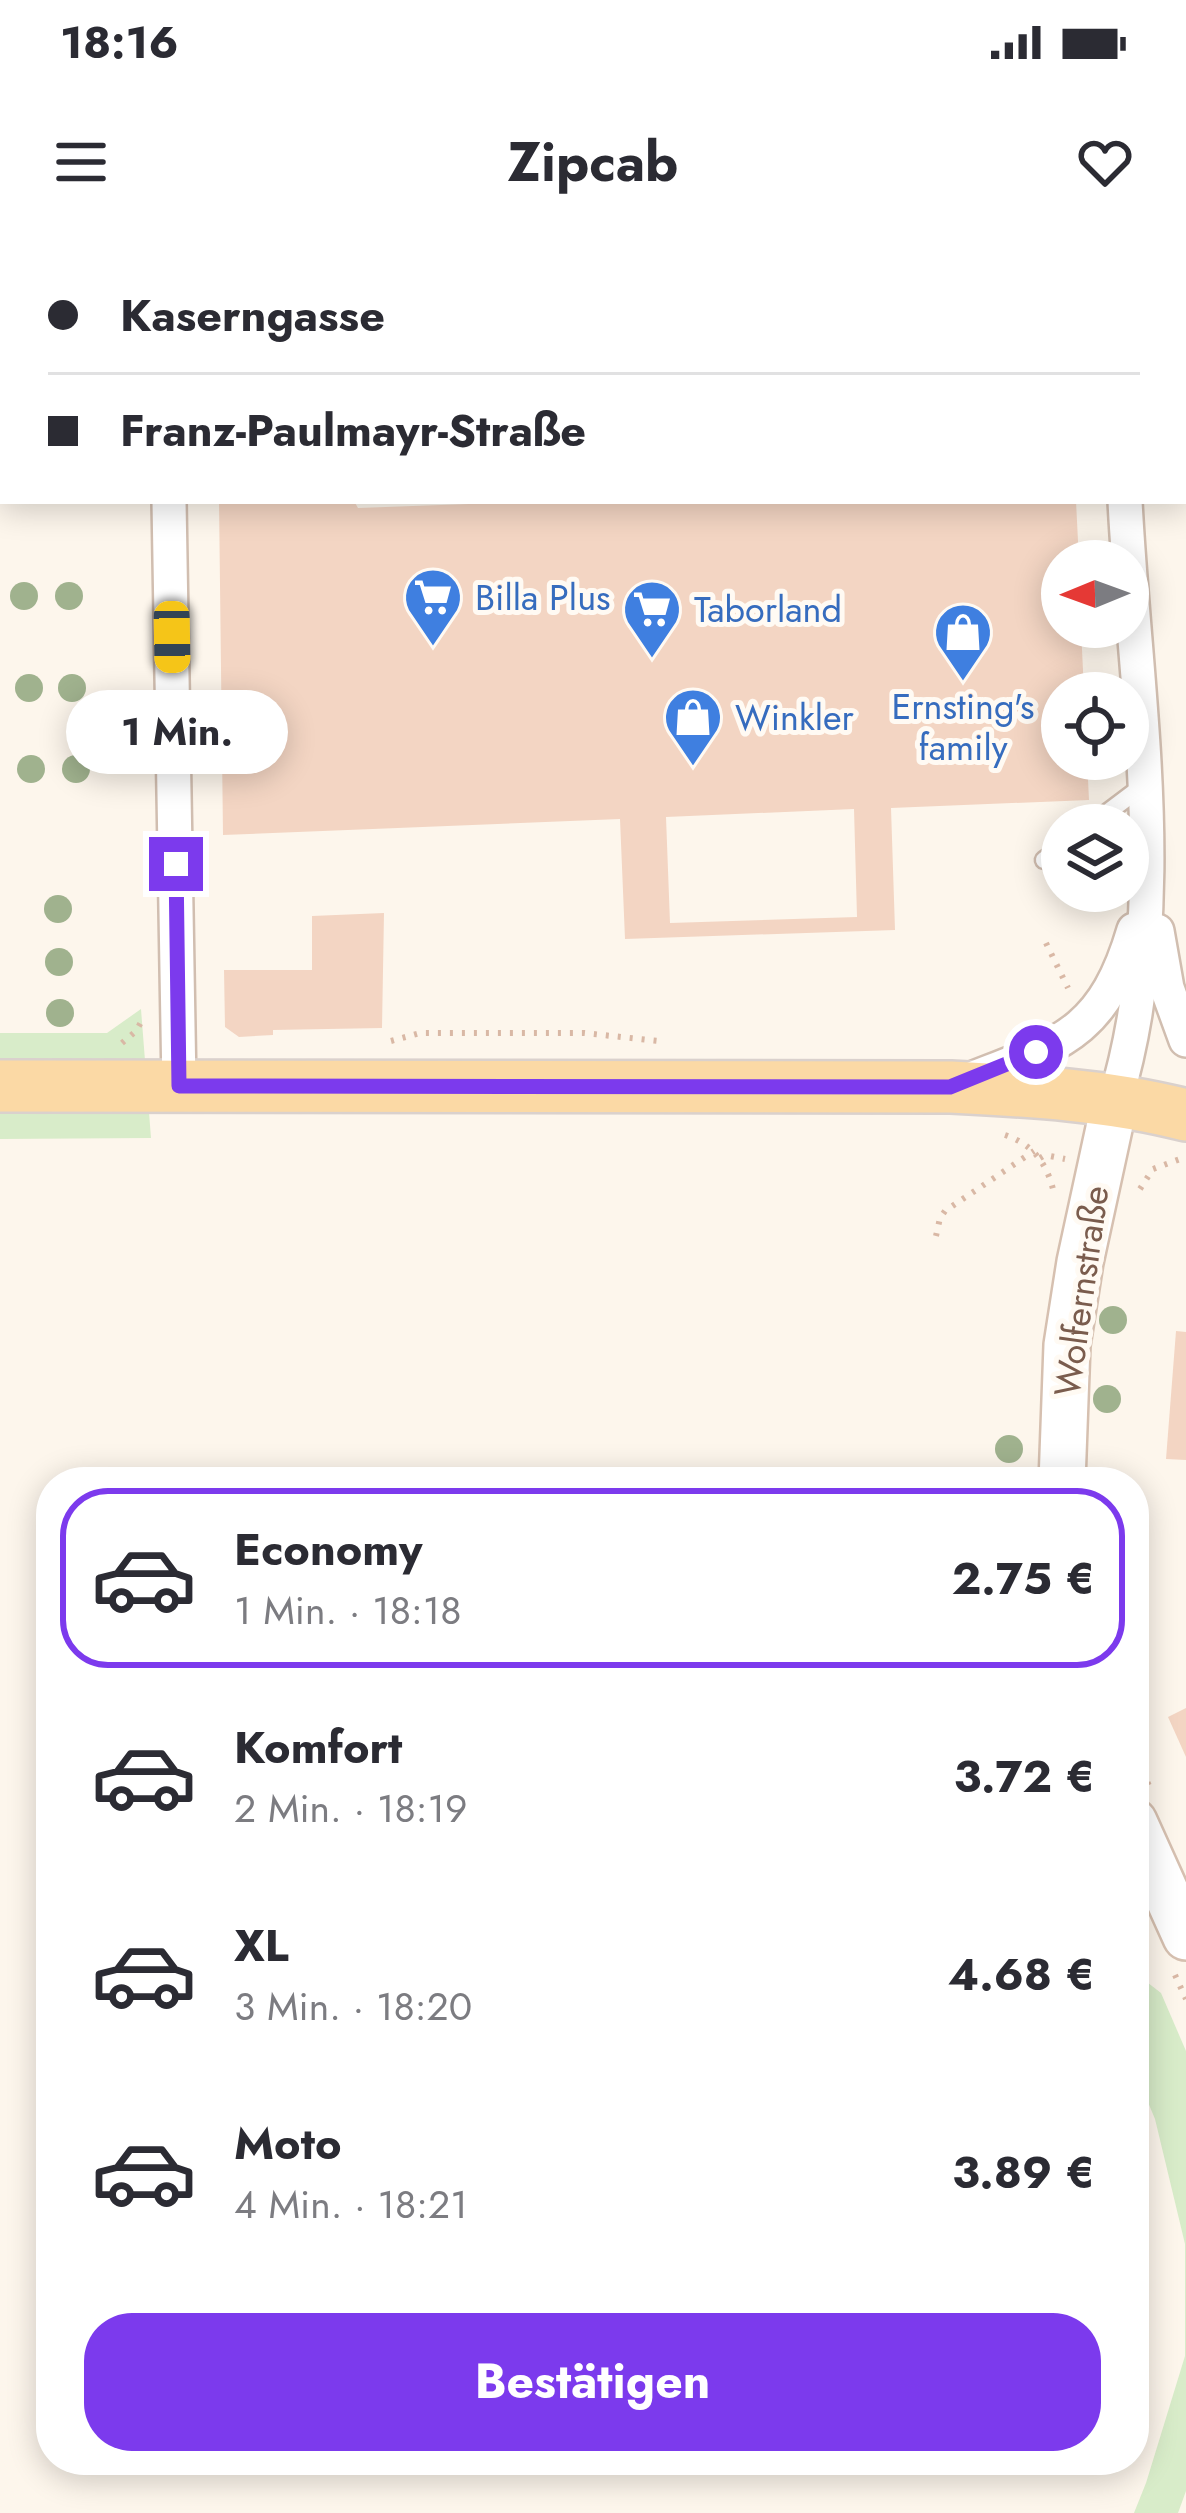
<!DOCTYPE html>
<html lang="de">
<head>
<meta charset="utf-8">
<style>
	body { margin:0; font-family:Jost,sans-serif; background:#f2f2f3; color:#2b2b33; height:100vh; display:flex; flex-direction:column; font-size:45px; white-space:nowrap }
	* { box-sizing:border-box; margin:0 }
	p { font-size:39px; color:#7c7c81 }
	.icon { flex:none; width:66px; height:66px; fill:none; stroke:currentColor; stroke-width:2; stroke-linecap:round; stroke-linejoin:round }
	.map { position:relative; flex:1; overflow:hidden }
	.side { position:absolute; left:36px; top:1227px; width:1113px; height:1008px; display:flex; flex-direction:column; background:#fff; border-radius:48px; box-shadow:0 6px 30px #0003 }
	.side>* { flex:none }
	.hud { position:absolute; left:0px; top:0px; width:1188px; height:264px; box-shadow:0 6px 30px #0003; display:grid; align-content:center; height:264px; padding:0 48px; background:#fff }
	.needle { width:78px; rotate:269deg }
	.controls { position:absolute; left:1041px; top:300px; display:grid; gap:24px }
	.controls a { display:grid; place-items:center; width:108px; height:108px; border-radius:50%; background:#fff; box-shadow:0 6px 30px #0003; font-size:60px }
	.end { position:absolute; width:54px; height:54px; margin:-27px; border:15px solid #7c3aed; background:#fff; box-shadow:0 0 0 6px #fff }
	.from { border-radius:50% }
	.bubble { position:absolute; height:84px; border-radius:42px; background:#fff; box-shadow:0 6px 30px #0003; font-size:39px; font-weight:700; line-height:84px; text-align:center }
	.car { position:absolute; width:36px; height:72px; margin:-36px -18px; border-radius:15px; box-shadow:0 0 9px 3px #0007; background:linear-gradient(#f5c518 24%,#345 0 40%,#f5c518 0 76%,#345 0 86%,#f5c518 0) }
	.hud b { display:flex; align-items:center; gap:42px; height:114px; font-size:45px }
	.hud b+b { border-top:3px solid #e1e1e2 }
	.hud i { width:30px; height:30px; background:#2b2b33 }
	ul { padding:21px 0 0; list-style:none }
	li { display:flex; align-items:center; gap:36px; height:180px; margin:0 24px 18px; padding:0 24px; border:6px solid transparent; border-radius:48px }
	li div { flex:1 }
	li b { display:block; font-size:45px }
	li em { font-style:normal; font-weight:700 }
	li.selected { border-color:#7c3aed }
	li>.icon { width:108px; height:108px; stroke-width:1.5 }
	.cta { display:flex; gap:24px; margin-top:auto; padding:24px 48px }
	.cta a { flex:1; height:138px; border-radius:48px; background:#7c3aed; color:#fff; font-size:48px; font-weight:700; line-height:138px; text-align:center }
	.status { display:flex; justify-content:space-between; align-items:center; height:84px; padding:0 60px; background:#fff; direction:ltr }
	.status svg { height:33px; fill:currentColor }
	header { display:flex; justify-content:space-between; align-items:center; height:156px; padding:0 48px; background:#fff; font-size:54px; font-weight:700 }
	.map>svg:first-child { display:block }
	.residential { fill:#f5e8da }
	.green { fill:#d8ecc9 }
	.building { fill:#f3d5c3; fill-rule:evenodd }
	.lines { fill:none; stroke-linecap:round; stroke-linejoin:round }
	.lane-casing { stroke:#d1beb0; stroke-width:21 }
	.street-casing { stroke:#d1beb0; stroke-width:38 }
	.secondary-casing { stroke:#d6c0b0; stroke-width:50 }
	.primary-casing { stroke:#dad1cd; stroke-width:56 }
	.path { stroke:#d9b8a5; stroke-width:6; stroke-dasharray:3 9; stroke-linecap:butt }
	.lane { stroke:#fff; stroke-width:16 }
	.street { stroke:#fff; stroke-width:33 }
	.secondary { stroke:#fff; stroke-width:45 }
	.primary { stroke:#fbd9a5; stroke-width:51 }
	.tree { fill:#a0b28e }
	.route { stroke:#7c3aed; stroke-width:15 }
	.labels { text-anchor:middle; stroke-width:10; stroke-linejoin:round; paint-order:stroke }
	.shop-label { font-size:36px; fill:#366cbe; stroke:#fffaf3; text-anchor:start }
	.street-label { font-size:36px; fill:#7a5c4d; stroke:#fffaf3 }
</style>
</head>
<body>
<div class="status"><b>18:16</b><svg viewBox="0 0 49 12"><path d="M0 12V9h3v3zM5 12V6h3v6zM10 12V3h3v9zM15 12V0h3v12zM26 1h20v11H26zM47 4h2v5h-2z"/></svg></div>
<header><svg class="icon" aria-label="menu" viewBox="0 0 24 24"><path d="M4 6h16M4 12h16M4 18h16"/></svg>Zipcab<svg class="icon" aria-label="heart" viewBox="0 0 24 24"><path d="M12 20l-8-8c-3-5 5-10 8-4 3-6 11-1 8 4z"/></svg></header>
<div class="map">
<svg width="1186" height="2273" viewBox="0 0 1186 2273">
	<rect width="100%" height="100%" fill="#fdf6ec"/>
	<rect class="residential" x="197" y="0" width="388" height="3"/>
	<g class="green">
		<path d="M141,769l10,129 -151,1v-106h107z"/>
		<path d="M1134,1732l27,21 25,58v440l-8,22h-44l12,-30 39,-127v-112l-30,-125 -21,-50z"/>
	</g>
	<g class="building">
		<path d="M219,261h135l4,7 196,-7h522l3,60h-17v66h19l3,66h-22v66h25l2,41 -198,8 4,122 -270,9 -5,-120 -397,16zM854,569l3,108 -187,6 -4,-106z"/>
		<path d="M384,673l-2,115 -109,2v5l-34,2 -14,-10 -1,-57h88v-54z"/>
		<path d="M1176,1091l10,1v128l-20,-1z"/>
		<path d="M1186,1468v49l-18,-40z"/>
	</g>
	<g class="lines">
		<g class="lane-casing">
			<g id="lane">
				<path d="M1091,585l53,-40"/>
				<path d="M1044,620l18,-13"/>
			</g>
		</g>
		<g class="street-casing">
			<g id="street">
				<path d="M1117,3l1,-3"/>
				<path d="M169,261l10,585"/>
				<path d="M1157,691l10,57 19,52"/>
				<path d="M964,842c95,-38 139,-46 170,-152"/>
				<path d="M1115,861c59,-195 20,-401 10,-600"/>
			</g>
		</g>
		<g class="secondary-casing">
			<g id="secondary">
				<path d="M1062,1242l5,-137 13,-83 35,-161"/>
				<path d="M1134,1582l52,115"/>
			</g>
		</g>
		<g class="primary-casing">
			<path id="primary" d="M0,846l950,1c79,4 159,8 236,28"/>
		</g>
		<g class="path">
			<path d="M119,0l1,3"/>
			<path d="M168,0l21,2"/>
			<path d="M314,0l1,3"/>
			<path d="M1046,703l22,45"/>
			<path d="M391,801l29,-8h164l75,8"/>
			<path d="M122,803l14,-12 8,-14"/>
			<path d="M1005,895c27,9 41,27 48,54"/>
			<path d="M1040,918l5,-3 20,4"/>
			<path d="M1140,949l13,-20 27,-10"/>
			<path d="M936,996l4,-18 5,-7 89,-60"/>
			<path d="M1134,1509l15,37"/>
			<path d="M1175,1735l11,24"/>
		</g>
		<use href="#lane" class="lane"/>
		<use href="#street" class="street"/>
		<use href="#secondary" class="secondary"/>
		<use href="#primary" class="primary"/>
	</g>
	<g class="tree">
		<circle cx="24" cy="356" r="14"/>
		<circle cx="69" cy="356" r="14"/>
		<circle cx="29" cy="448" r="14"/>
		<circle cx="72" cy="448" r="14"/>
		<circle cx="31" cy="529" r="14"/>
		<circle cx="76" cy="529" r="14"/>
		<circle cx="58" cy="669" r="14"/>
		<circle cx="59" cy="722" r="14"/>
		<circle cx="60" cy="773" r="14"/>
		<circle cx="1113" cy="1080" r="14"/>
		<circle cx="1107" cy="1159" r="14"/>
		<circle cx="1009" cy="1209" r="14"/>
	</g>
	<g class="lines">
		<path class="route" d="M176,624l3,222 771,1 86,-35"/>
	</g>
	<defs>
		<g id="supermarket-pin" transform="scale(3)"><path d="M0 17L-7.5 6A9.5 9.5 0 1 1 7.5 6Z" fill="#3f7fe0" stroke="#fffaf3"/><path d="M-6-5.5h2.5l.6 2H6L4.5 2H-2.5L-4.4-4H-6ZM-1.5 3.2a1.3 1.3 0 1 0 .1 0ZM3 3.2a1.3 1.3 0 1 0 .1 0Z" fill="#fff"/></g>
		<g id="shop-pin" transform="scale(3)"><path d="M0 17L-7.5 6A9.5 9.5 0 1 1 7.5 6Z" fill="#3f7fe0" stroke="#fffaf3"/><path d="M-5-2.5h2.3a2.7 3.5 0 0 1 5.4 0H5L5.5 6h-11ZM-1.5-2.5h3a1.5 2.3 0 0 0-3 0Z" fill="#fff"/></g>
	</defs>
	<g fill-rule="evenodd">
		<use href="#supermarket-pin" x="433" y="357"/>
		<use href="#supermarket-pin" x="652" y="369"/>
		<use href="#shop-pin" x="963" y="392"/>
		<use href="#shop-pin" x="693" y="477"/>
	</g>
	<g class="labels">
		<g class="shop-label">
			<text x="475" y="370">Billa Plus</text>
			<text x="694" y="382">Taborland</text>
			<text x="963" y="479" text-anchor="middle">Ernsting's<tspan x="963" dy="41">family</tspan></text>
			<text x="735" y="490">Winkler</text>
		</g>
		<g class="street-label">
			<text transform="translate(1081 1051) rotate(-82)" y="13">Wolfernstraße</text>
		</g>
	</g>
</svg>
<div class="controls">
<a><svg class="needle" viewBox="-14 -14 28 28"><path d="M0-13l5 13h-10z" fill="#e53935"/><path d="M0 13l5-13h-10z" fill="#7c7c81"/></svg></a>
<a><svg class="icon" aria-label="locate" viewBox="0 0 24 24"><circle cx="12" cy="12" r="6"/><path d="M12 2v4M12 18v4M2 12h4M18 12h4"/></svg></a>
<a><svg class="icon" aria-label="layers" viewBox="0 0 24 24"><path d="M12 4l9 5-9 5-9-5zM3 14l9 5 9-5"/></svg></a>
</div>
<i class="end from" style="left:1036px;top:812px"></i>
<i class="end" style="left:176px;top:624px"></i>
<div class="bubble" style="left:66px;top:450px;width:222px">1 Min.</div>
<i class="car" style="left:172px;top:397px;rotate:179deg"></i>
<div class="hud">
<b><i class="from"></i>Kaserngasse</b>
<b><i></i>Franz-Paulmayr-Straße</b>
</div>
<section class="side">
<ul>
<li class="selected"><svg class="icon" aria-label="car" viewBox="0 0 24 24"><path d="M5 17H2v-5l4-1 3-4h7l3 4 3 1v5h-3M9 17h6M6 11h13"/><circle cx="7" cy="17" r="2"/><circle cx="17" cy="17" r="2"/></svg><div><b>Economy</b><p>1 Min. · 18:18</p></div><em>2.75 €</em></li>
<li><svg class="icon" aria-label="car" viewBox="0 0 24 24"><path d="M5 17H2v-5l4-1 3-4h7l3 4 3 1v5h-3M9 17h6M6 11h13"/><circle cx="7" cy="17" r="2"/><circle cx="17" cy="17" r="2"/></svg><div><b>Komfort</b><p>2 Min. · 18:19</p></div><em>3.72 €</em></li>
<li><svg class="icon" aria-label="car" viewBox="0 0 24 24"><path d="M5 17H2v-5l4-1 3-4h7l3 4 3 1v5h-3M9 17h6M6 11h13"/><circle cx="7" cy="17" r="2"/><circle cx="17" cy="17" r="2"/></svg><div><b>XL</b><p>3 Min. · 18:20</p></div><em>4.68 €</em></li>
<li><svg class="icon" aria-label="car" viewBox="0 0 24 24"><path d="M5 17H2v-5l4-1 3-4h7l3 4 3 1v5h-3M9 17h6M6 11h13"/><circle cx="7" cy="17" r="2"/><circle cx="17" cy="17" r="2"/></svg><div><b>Moto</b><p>4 Min. · 18:21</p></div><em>3.89 €</em></li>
</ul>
<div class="cta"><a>Bestätigen</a></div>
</section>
</div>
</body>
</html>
